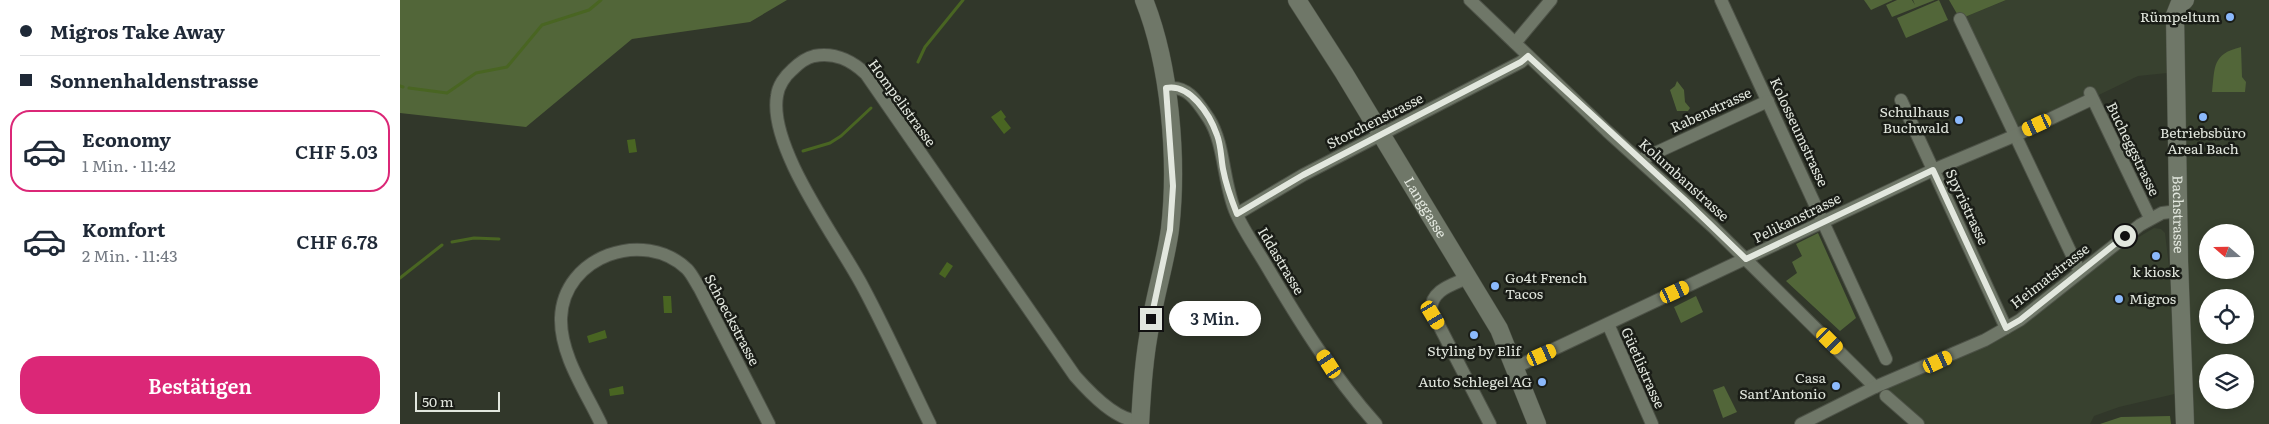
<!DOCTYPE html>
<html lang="de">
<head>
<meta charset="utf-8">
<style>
	body { margin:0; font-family:Literata,serif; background:#f6f6f7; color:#1f2937; height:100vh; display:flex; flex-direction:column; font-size:19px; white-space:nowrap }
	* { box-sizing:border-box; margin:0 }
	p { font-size:16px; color:#747a83 }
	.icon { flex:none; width:28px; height:28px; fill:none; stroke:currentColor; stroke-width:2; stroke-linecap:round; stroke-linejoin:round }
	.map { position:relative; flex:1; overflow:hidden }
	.drawer { display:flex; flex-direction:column; background:#fff; width:400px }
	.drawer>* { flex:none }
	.guide { display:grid; align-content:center; height:110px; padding:0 20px; background:#fff }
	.needle { width:32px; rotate:290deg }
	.tools { position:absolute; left:1799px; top:224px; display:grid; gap:10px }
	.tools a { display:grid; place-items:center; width:55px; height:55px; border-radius:50%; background:#fff; box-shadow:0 2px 8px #0003; font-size:25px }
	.scale { position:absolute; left:15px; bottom:12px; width:85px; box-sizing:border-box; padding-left:5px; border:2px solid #e2e7de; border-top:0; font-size:14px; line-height:18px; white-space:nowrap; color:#e2e7de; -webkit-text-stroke:4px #1a1d17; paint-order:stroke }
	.end { position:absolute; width:22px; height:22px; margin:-11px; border:6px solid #e2e7de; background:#111; box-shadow:0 0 0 2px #111 }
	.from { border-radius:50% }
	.bubble { position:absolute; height:35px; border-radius:18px; background:#fff; box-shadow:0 2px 8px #0003; font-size:16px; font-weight:600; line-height:35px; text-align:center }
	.car { position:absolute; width:15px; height:30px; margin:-15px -8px; border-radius:6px; box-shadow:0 0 4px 1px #0007; background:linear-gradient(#f5c518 24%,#345 0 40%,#f5c518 0 76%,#345 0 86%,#f5c518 0) }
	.guide b { display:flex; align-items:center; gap:18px; height:48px; font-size:19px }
	.guide b+b { border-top:1px solid #e0e1e3 }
	.guide i { width:12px; height:12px; background:#1f2937 }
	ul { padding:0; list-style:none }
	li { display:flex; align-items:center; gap:15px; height:82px; margin:0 10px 8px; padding:0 10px; border:2px solid transparent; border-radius:20px }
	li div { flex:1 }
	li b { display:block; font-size:19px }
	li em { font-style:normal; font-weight:600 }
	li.active { border-color:#db2777 }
	li>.icon { width:45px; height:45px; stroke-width:1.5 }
	.action { display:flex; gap:10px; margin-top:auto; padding:10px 20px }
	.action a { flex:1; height:58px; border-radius:20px; background:#db2777; color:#fff; font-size:20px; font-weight:600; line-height:58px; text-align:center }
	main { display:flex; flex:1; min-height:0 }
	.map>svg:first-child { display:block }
	.built { fill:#38412f; fill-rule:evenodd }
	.green { fill:#526639 }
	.water { fill:#496522 }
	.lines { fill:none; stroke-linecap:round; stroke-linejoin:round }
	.stream { stroke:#496522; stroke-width:3 }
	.street-casing { stroke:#4d5247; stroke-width:14 }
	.secondary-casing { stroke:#4d5247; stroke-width:19 }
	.street { stroke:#6f7768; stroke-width:12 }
	.secondary { stroke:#6f7768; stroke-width:18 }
	.route { stroke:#e2e7de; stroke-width:6 }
	.poi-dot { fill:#8bb9fc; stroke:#1a1d17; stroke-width:2 }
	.labels { text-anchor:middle; stroke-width:5; stroke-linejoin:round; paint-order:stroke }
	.poi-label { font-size:14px; fill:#e2e7de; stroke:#1a1d17; text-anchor:end }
	.street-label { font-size:14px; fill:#e2e7de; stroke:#1a1d17 }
</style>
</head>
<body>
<main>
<section class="drawer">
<div class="guide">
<b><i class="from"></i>Migros Take Away</b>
<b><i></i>Sonnenhaldenstrasse</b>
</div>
<ul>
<li class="active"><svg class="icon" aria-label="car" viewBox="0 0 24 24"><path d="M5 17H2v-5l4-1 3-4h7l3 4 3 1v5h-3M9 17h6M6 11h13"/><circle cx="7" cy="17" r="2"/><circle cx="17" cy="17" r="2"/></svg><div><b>Economy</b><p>1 Min. · 11:42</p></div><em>CHF 5.03</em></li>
<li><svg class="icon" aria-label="car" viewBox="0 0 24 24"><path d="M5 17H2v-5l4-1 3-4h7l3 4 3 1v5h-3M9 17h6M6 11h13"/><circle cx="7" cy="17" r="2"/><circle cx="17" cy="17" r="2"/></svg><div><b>Komfort</b><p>2 Min. · 11:43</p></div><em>CHF 6.78</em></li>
</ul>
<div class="action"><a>Bestätigen</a></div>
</section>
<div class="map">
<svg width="1869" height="424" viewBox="0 0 1869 424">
	<rect width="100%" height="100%" fill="#31372a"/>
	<path class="built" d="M1606,0h263v424h-84l-2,-32 -64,15 -25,9 -4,8h-172l-43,-37 110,-47 95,-68 74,-44 7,1 4,4 17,142 -5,-303 -39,4 -124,60 -54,-117zM1808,232h37v38h-37zM1808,298h37v37h-37zM1808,362h37v38h-37z"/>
	<g class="green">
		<path d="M0,0h387l-37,22 -118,17 -106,88 -126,-14z"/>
		<path d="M1464,0h29l-22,10z"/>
		<path d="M1497,0h15l3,5 -2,-5h22l-43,17 -6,-12z"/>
		<path d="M1539,0l9,20 -42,18 -9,-20z"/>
		<path d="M1549,0h57l-46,19z"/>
		<path d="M1841,47l1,30 4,5 -1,10h-33c3,-25 0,-38 29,-45z"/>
		<path d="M1277,81l7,9 1,12 5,6 -2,3h-11l-7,-21 5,-4z"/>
		<path d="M1418,233l38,85 -16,13 -54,-50 11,-8 -5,-11 10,-6 -6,-12z"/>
		<path d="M1296,296l7,16 -22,11 -7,-16z"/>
		<path d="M1324,386l13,26 -14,6 -10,-28z"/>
		<path d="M1770,416l1,8h-71l21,-7z"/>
	</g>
	<g class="water">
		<path d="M601,110l5,7 -2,2 7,9 -7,6 -13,-17z"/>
		<path d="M235,139l2,13 -8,1 -2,-13z"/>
		<path d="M547,262l6,4 -8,12 -6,-4z"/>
		<path d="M263,296h8l1,17h-8z"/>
		<path d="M205,330l2,8 -18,5 -2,-7z"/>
		<path d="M223,386l1,8 -14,2 -1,-7z"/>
	</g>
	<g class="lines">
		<g class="stream">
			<path d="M518,62l7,-15 38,-47"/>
			<path d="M0,86l3,1"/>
			<path d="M9,88l38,5 29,-20 31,-6 35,-42 47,-15 12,-10"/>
			<path d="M403,151l27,-8 11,-7 30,-28"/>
			<path d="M52,242l22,-4 25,1"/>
			<path d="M0,278l42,-33"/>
		</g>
		<g class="street-casing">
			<g id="street">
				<path d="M1070,0l137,131 106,96 162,160"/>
				<path d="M1321,0l165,359"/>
				<path d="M1560,19l120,253"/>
				<path d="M1115,43l36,-43"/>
				<path d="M766,89c21,-6 33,15 43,30 16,25 14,65 27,94 8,18 20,35 30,52 33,56 67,111 110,159"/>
				<path d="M1690,93l60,125"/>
				<path d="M1501,100l105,228"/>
				<path d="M1240,160l128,-59"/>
				<path d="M837,214l66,-39 218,-113 7,-6"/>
				<path d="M1067,278c-15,7 -36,12 -36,32l59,114"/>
				<path d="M1208,324l44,100"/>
				<path d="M1116,367l417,-197 81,-34 78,-37"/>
				<path d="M1486,396l32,28"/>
				<path d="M201,424c-15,-32 -41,-69 -40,-106 2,-62 83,-90 126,-49 5,5 9,14 13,20l69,135"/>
				<path d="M530,424c-22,-45 -43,-92 -67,-137 -24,-46 -95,-139 -86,-191 1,-10 8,-20 15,-26 6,-6 13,-12 22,-14 21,-4 37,4 52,18l209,302c15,17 42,46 66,45"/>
				<path d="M1401,424l74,-37 110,-47 35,-20 120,-95 22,-12 16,-2"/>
			</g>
		</g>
		<g class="secondary-casing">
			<g id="secondary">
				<path id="s1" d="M897,0l47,73 155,256 38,95"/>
				<path id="s2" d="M1785,0l-6,5 -4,10 4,246 6,163"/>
				<path d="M740,424c2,-35 4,-68 11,-102 5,-31 15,-62 19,-93 8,-70 0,-164 -26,-229"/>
			</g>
		</g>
		<use href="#street" class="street"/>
		<use href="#secondary" class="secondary"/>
	</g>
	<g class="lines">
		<path class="route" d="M751,319l19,-89 3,-44 -7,-98c24,-5 44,27 51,47 4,10 4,23 6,34 3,16 8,30 14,45l66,-39 218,-113 7,-6 159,146 59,57 187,-89 73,158 14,-8 105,-84"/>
	</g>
	<g class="poi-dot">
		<circle cx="1830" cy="17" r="5"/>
		<circle cx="1803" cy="117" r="5"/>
		<circle cx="1559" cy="120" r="5"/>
		<circle cx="1756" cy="256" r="5"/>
		<circle cx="1095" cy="286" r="5"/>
		<circle cx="1719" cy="299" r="5"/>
		<circle cx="1074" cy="335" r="5"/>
		<circle cx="1142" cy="382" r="5"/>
		<circle cx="1436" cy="386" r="5"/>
	</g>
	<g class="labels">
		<g class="poi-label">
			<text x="1820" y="22">Rümpeltum</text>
			<text x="1549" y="117">Schulhaus<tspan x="1549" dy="16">Buchwald</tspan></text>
			<text x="1803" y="138" text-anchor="middle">Betriebsbüro<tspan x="1803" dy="16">Areal Bach</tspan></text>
			<text x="1756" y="277" text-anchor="middle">k kiosk</text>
			<text x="1105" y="283" text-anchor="start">Go4t French<tspan x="1105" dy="16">Tacos</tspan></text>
			<text x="1729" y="304" text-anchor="start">Migros</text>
			<text x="1074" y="356" text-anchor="middle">Styling by Elif</text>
			<text x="1426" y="383">Casa<tspan x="1426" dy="16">Sant'Antonio</tspan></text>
			<text x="1132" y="387">Auto Schlegel AG</text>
		</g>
		<g class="street-label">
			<text transform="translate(502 103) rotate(54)" y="5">Hompelistrasse</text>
			<text transform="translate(1311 110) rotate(-25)" y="5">Rabenstrasse</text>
			<text transform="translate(975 121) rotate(-27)" y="5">Storchenstrasse</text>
			<text transform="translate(1399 132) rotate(65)" y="5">Kolosseumstrasse</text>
			<text transform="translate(1733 149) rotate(64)" y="5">Bucheggstrasse</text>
			<text transform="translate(1284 180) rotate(42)" y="5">Kolumbanstrasse</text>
			<text transform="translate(1567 207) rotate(65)" y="5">Spyristrasse</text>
			<text dy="5" stroke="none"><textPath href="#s1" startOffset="244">Langgasse</textPath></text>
			<text dy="5" stroke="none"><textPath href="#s2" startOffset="218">Bachstrasse</textPath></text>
			<text transform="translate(1397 218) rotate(-26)" y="5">Pelikanstrasse</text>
			<text transform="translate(881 261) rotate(59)" y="5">Iddastrasse</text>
			<text transform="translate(1650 276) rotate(-38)" y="5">Heimatstrasse</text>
			<text transform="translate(332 320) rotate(62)" y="5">Schoeckstrasse</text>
			<text transform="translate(1243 368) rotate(66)" y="5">Güetlistrasse</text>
		</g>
	</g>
</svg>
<div class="tools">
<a><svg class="needle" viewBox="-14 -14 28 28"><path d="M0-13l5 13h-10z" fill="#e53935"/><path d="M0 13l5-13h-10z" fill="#747a83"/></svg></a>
<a><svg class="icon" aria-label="locate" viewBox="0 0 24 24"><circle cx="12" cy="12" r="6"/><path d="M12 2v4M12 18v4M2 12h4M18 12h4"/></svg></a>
<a><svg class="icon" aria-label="layers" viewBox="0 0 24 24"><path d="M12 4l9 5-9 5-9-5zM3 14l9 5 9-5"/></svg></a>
</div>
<div class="scale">50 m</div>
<i class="end from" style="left:1725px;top:236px"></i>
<i class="end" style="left:751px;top:319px"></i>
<div class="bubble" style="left:769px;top:301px;width:92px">3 Min.</div>
<i class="car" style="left:1637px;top:125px;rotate:245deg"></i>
<i class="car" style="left:1275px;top:292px;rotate:65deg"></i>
<i class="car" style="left:1033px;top:315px;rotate:149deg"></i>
<i class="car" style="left:1430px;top:341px;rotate:135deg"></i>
<i class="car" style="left:1142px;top:355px;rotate:66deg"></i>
<i class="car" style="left:1538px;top:362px;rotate:65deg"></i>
<i class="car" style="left:929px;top:364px;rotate:327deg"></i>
</div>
</main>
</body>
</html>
